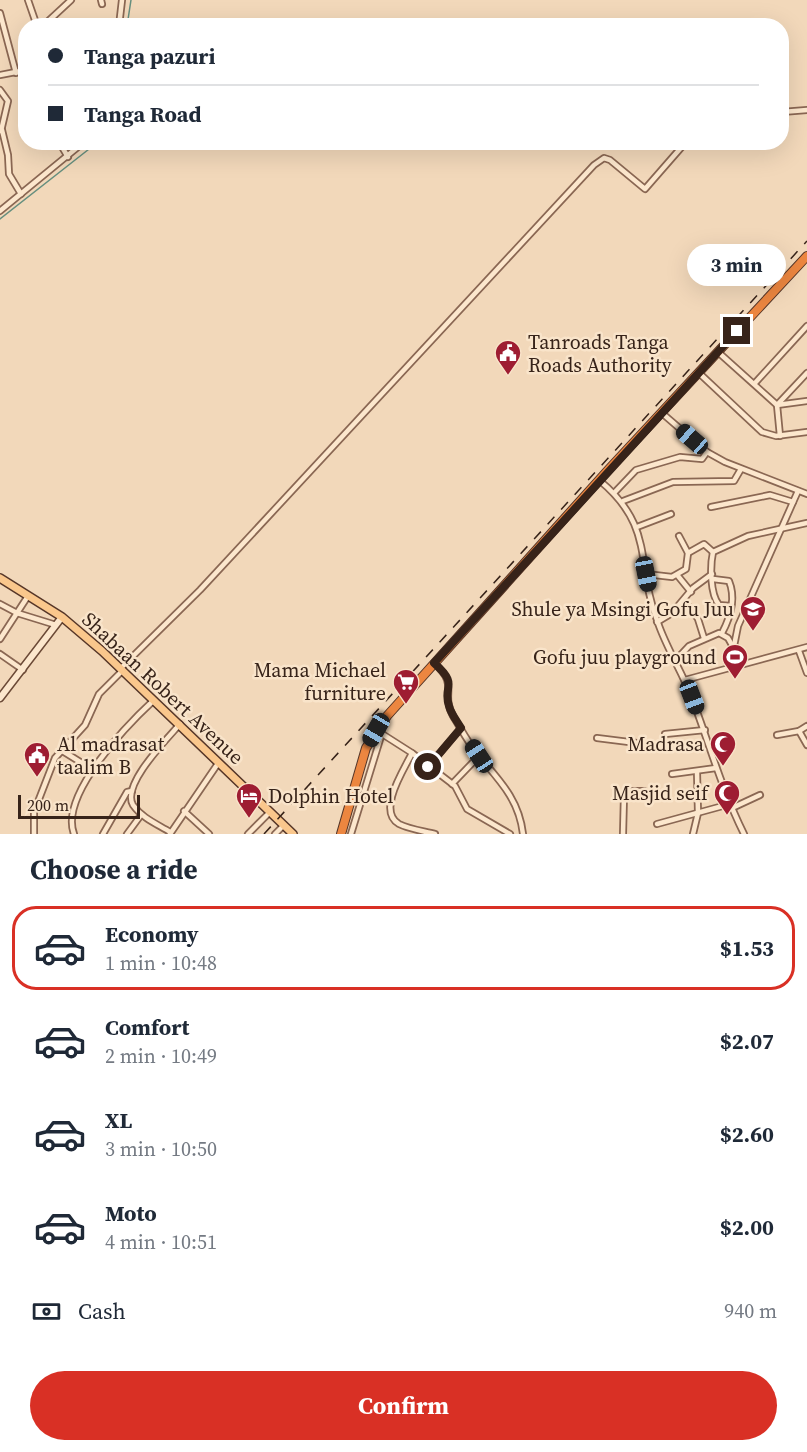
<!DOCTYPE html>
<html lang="en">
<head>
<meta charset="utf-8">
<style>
	body { margin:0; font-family:"Source Serif 4",serif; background:#f6f6f7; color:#1f2937; height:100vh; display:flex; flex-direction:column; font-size:22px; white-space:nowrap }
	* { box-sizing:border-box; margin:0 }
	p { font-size:20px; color:#747a83 }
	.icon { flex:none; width:33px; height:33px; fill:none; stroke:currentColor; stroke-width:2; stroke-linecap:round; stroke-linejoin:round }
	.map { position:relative; height:834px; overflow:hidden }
	.sheet { display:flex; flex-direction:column; background:#fff; flex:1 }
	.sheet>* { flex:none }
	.guide { position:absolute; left:18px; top:18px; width:771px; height:132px; border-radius:24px; box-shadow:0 6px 24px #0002; display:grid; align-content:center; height:132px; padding:0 30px; background:#fff }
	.scale { position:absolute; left:18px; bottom:15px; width:122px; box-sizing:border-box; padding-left:6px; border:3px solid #372319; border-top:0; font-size:16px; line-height:21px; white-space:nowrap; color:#372319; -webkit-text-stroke:4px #f9e4ca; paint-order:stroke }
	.end { position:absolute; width:27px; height:27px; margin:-14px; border:8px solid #372319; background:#fff; box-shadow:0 0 0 3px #fff }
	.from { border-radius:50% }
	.bubble { position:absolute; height:42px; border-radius:21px; background:#fff; box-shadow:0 6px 24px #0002; font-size:20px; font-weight:700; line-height:42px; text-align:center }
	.car { position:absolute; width:18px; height:36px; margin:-18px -9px; border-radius:8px; box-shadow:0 0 4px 2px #0007; background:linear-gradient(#222 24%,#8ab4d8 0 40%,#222 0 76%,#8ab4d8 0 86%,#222 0) }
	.guide b { display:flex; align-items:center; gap:21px; height:57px; font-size:22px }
	.guide b+b { border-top:2px solid #e0e1e3 }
	.guide i { width:15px; height:15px; background:#1f2937 }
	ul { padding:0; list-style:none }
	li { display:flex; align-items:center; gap:18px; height:84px; margin:0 12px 9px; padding:0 18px; border:3px solid transparent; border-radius:24px }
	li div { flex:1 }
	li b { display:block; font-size:22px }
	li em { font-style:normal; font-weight:700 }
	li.on { border-color:#d93025 }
	li>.icon { width:54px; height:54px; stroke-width:1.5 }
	h2 { padding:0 30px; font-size:27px; line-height:72px }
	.pay { display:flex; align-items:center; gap:15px; height:66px; padding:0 30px; font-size:22px }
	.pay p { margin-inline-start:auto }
	.cta { display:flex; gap:12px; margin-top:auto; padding:12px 30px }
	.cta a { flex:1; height:69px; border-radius:36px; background:#d93025; color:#fff; font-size:24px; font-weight:700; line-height:69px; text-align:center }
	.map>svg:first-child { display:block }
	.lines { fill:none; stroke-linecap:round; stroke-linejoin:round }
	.stream { stroke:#668f7f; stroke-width:1.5 }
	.street-casing { stroke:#8a6753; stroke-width:8 }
	.secondary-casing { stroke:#6b4936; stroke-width:9 }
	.primary-casing { stroke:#563628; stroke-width:10 }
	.highway-casing { stroke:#563628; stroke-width:10 }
	.street { stroke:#fce7cd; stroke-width:4.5 }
	.secondary { stroke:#fce7cd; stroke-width:6 }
	.primary { stroke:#fac78c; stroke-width:7 }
	.highway { stroke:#ec8640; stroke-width:8 }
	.rail { stroke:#372319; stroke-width:1.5; stroke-dasharray:10 10; stroke-linecap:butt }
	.route { stroke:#372319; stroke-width:8 }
	.labels { text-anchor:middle; stroke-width:5; stroke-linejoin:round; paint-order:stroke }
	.poi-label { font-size:20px; fill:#372319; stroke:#f9e4ca; text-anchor:end }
	.street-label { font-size:20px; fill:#372319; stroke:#f9e4ca }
</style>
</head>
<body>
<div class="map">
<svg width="807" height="834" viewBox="0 0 807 834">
	<rect width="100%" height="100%" fill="#f2d8ba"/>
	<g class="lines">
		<g class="stream">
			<path d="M127,26l4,-26"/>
			<path d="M0,219l98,-77"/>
		</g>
		<g class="street-casing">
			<g id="street">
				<path d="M28,0l9,26"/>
				<path d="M101,0l1,4"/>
				<path d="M0,13l16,60"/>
				<path d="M43,26l28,-26"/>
				<path d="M119,26l3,-26"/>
				<path d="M0,75l26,-5"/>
				<path d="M0,90l8,11 -7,30"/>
				<path d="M782,112l25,-2"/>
				<path d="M2,130l6,25 1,19 12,20"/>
				<path d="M59,142l9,15"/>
				<path d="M0,211l84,-69"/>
				<path d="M718,352l59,53 30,-4"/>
				<path d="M699,373l63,59 14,4 31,-4"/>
				<path d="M755,383l52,-57"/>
				<path d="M663,414l44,38 18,10 82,32"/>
				<path d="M780,436l-3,-31 30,-32"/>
				<path d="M599,480c57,47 36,84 59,143 9,26 24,49 34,75 17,45 30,92 52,136"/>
				<path d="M614,493l22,-23 44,-13 22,2 5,-7"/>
				<path d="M623,501l50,-19 61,-1 7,-12"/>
				<path d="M711,507l59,-12 23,7"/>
				<path d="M637,527l34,-13"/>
				<path d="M688,553l16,-9 9,8"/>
				<path d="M646,574l26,3 14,-8 2,-16 -9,-17"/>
				<path d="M678,576l13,16"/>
				<path d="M713,579l16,2c7,17 1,37 -7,52"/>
				<path d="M684,600l14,19 6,19"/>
				<path d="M0,604l17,9 39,12"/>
				<path d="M731,606l-12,-1c-9,-11 -9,-39 -6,-53l35,-16 59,-13"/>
				<path d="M657,622l15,-9 21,-25 19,-14"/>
				<path d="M0,639l28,-43"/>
				<path d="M799,651l8,22"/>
				<path d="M0,654l23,16"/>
				<path d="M675,661l14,-15 30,-13 9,5 5,9"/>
				<path d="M434,663c26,23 6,29 19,53 8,13 16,28 25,39 21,25 41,44 45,79"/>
				<path d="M736,665l-2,-19 4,-20 60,-135"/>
				<path d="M121,668l79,-78 394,-425 10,-7 6,2 35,29 41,-47"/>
				<path d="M685,680l122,-33"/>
				<path d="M376,730l36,23 43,33 12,23 43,25"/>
				<path d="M799,731l8,14"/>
				<path d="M665,734l40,-4"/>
				<path d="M777,735l22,-4 8,-5"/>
				<path d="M597,738l40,5"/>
				<path d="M61,750l32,20"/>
				<path d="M412,753c-7,15 -36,58 -13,71 10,5 24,7 36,10"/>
				<path d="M428,767l33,-39"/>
				<path d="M672,774l44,-6"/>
				<path d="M452,784l27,-28"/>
				<path d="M732,808l28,-13"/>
				<path d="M184,811l25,23"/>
				<path d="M657,824l73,-20"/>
				<path d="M170,832c-13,-8 -28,-14 -37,-27 -12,-20 34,-66 47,-81"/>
				<path d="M34,834v-22l21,-54 30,-33 14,-31 24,-24"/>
				<path d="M74,834c-15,-39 54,-110 80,-134"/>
				<path d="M103,834l24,-42 5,-1"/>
				<path d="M127,834l14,-19"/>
				<path d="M170,834l49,-72"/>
				<path d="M248,834l22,-22"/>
				<path d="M275,834l9,-9"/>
				<path d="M351,834l31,-101"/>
				<path d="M623,834l1,-39 2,-4h18"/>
				<path d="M693,834l5,-21 -1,-41"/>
			</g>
		</g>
		<g class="secondary-casing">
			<path id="secondary" d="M0,698l62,-81"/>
		</g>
		<g class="primary-casing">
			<path id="primary" d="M0,578l62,39 40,34 191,183"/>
		</g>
		<g class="highway-casing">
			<path id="highway" d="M341,834l25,-86 21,-32 222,-247 198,-213"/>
		</g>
		<use href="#street" class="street"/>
		<use href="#secondary" class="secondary"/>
		<use href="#primary" class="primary"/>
		<use href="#highway" class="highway"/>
		<path class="rail" d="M264,834l543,-593"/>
	</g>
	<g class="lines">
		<path class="route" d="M428,767l33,-39c-4,-7 -10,-14 -12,-22 -7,-21 11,-20 -15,-43l303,-332"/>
	</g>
	<defs>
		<g id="civic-pin" transform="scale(1.35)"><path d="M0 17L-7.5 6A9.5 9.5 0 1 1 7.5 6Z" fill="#9e1d32" stroke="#f9e4ca"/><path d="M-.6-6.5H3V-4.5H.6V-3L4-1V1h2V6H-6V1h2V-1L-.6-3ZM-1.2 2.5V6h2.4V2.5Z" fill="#fff"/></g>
		<g id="school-pin" transform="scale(1.35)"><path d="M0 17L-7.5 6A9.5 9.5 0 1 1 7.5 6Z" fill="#9e1d32" stroke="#f9e4ca"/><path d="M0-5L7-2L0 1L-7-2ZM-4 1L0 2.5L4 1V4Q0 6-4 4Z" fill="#fff"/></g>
		<g id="stadium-pin" transform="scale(1.35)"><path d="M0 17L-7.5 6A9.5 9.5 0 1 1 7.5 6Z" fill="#9e1d32" stroke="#f9e4ca"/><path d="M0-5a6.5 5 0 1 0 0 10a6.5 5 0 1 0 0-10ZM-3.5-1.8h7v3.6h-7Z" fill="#fff"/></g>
		<g id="supermarket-pin" transform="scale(1.35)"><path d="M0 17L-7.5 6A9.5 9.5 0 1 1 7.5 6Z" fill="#9e1d32" stroke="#f9e4ca"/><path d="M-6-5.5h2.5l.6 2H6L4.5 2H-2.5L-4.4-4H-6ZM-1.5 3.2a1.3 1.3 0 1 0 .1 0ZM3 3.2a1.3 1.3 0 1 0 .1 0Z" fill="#fff"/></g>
		<g id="mosque-pin" transform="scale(1.35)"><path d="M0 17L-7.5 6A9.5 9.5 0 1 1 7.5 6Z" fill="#9e1d32" stroke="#f9e4ca"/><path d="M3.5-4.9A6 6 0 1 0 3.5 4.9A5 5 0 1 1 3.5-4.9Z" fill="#fff"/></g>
		<g id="hotel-pin" transform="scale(1.35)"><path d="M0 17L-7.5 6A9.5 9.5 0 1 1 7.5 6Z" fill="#9e1d32" stroke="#f9e4ca"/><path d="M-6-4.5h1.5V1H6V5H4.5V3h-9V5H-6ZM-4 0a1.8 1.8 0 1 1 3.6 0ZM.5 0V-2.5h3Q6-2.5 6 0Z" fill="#fff"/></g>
	</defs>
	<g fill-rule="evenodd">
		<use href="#civic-pin" x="508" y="353"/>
		<use href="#school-pin" x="753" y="609"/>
		<use href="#stadium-pin" x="735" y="657"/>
		<use href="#supermarket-pin" x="406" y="682"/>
		<use href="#mosque-pin" x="723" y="744"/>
		<use href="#civic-pin" x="37" y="755"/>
		<use href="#mosque-pin" x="727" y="793"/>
		<use href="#hotel-pin" x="249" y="796"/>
	</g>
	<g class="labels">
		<g class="poi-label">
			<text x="528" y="349" text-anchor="start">Tanroads Tanga<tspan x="528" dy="23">Roads Authority</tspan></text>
			<text x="734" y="616">Shule ya Msingi Gofu Juu</text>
			<text x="716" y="664">Gofu juu playground</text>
			<text x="386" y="677">Mama Michael<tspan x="386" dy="23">furniture</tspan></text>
			<text x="57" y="751" text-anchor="start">Al madrasat<tspan x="57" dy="23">taalim B</tspan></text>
			<text x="704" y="751">Madrasa</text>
			<text x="708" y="800">Masjid seif</text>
			<text x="268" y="803" text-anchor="start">Dolphin Hotel</text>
		</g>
		<g class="street-label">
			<text transform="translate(163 688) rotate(43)" y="7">Shabaan Robert Avenue</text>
		</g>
	</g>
</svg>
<div class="scale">200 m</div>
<i class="end from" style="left:428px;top:767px"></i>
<i class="end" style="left:737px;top:331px"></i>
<div class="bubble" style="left:687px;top:244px;width:99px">3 min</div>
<i class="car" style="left:692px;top:439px;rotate:311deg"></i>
<i class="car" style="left:646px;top:574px;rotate:169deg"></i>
<i class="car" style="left:692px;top:697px;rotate:159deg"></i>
<i class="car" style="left:376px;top:730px;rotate:210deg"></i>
<i class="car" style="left:479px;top:756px;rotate:327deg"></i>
<div class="guide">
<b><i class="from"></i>Tanga pazuri</b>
<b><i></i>Tanga Road</b>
</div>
</div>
<section class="sheet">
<h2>Choose a ride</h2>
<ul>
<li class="on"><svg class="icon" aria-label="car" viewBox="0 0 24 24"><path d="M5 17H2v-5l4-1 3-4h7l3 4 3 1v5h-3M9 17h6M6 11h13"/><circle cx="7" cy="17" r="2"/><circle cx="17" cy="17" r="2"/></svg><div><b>Economy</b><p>1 min · 10:48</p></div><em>$1.53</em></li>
<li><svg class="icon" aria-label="car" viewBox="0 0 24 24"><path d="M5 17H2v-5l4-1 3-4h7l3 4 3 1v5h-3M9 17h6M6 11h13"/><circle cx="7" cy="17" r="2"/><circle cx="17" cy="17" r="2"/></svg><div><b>Comfort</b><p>2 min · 10:49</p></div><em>$2.07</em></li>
<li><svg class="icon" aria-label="car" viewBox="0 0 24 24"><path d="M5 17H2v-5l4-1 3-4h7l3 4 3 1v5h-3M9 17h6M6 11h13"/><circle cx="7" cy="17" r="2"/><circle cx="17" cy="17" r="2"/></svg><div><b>XL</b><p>3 min · 10:50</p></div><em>$2.60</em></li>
<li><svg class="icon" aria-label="car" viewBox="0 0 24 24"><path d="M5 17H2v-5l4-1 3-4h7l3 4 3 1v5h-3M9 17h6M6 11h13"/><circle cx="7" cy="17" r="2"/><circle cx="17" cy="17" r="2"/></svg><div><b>Moto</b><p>4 min · 10:51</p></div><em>$2.00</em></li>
</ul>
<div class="pay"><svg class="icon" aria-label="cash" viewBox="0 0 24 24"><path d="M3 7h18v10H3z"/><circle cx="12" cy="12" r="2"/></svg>Cash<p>940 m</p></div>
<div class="cta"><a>Confirm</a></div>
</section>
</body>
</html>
